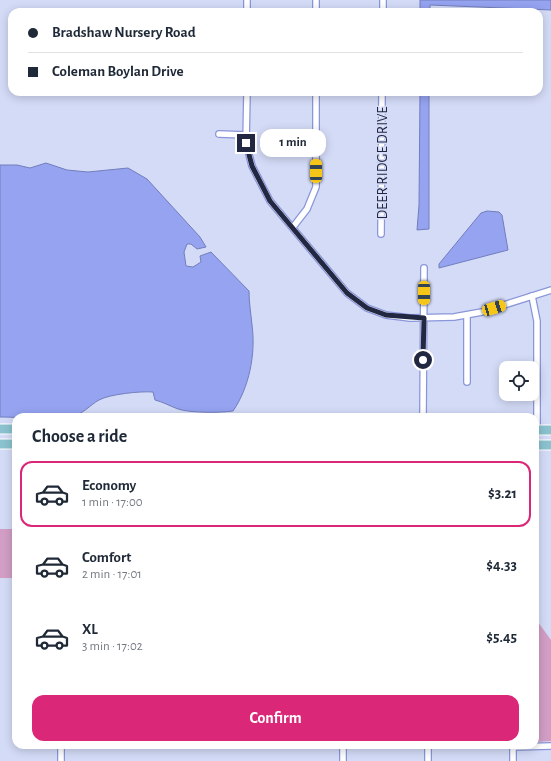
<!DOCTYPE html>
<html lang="en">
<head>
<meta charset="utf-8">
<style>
	body { margin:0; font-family:"Alegreya Sans",sans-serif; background:#f2f2f3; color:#1f2937; height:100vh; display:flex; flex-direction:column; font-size:15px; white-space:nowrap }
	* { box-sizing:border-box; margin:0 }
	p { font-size:13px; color:#747a83 }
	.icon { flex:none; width:22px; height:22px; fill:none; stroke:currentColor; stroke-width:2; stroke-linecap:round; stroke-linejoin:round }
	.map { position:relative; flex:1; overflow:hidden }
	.details { position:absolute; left:12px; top:413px; width:527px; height:336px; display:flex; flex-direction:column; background:#fff; border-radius:12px; box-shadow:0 2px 10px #0003 }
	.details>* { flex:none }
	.guide { position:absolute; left:8px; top:8px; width:535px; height:88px; border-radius:12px; box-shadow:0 2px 10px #0003; display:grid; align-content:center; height:88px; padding:0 20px; background:#fff }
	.fabs { position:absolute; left:499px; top:361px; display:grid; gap:8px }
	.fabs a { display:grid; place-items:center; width:40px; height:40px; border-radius:8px; background:#fff; box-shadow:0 2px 10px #0003; font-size:20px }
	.end { position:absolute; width:18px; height:18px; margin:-9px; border:5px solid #222742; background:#fff; box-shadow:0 0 0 2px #fff }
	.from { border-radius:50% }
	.bubble { position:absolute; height:28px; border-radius:12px; background:#fff; box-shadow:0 2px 10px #0003; font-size:13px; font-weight:600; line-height:28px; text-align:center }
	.car { position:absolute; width:12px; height:24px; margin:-12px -6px; border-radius:5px; box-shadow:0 0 3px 1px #0007; background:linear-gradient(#f5c518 24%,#345 0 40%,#f5c518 0 76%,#345 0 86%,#f5c518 0) }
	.guide b { display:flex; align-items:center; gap:14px; height:38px; font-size:15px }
	.guide b+b { border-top:1px solid #e0e1e3 }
	.guide i { width:10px; height:10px; background:#1f2937 }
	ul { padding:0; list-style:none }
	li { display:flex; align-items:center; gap:12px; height:66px; margin:0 8px 6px; padding:0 12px; border:2px solid transparent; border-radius:12px }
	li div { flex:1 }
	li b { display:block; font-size:15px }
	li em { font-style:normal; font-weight:600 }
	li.active { border-color:#db2777 }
	li>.icon { width:36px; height:36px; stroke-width:1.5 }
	h2 { padding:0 20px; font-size:18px; line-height:48px }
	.cta { display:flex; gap:8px; margin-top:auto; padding:8px 20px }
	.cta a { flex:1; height:46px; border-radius:12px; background:#db2777; color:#fff; font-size:16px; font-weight:600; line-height:46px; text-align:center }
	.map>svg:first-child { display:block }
	.green { fill:#d29ec5 }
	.water { fill:#95a3f1; stroke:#727ebc }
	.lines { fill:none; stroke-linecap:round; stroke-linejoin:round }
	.minor-casing { stroke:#8996d9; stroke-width:8 }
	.primary-casing { stroke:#fff; stroke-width:11 }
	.minor { stroke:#fff; stroke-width:5.5 }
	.primary { stroke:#8bc2cf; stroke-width:9 }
	.route { stroke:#222742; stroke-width:5 }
	.labels { text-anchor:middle; stroke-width:3; stroke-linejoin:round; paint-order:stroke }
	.street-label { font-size:15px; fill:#222742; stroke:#d4dbf7 }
</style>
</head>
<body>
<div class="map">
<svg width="551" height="761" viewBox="0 0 551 761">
	<rect width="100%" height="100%" fill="#d4dbf7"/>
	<g class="green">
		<rect x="0" y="529" width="16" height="49"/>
		<path d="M535,618l16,22v101l-16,1z"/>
	</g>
	<g class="water">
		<path d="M420,0h131v10l-121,-5v7h-10z"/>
		<path d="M420,92h9v137l-12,1 2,-25z"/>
		<path d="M46,163l21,7 21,2 40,-4 19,11 53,58 6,10 -9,2 -6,-5h-4l-3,8 2,14 7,1 8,-5 -1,-6 11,-4 38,39c0,12 2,23 3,34 4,29 -3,63 -19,86 -13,2 -43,2 -55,-2 -8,-3 -15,-7 -23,-9l-2,-8c-12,-1 -43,2 -54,8 -9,5 -17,15 -28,17 -20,3 -51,0 -71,0v-252h17l13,3z"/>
		<path d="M487,211l12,1 3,3 6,35 -69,18v-4l42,-51z"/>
	</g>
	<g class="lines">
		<g class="minor-casing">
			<g id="minor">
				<path d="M247,12v-12"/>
				<path d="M316,12v-12"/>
				<path d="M383,12v-12"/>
				<path d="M247,92l-1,51 6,23 18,35 77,92 20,15 19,7 24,3 44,-1 28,-5 69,-22"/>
				<path d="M219,134l27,1"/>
				<path d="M293,227l14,-18 9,-22v-95"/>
				<path d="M381,234l1,-142"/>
				<path d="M532,296l5,25v109"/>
				<path d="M467,315v67"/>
				<path d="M423,417l1,-149"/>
				<path d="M61,745v16"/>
				<path d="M343,745v16"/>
				<path d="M428,745v16"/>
				<path d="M513,745v16"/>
				<path d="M513,747l38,-1"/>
			</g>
		</g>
		<g class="primary-casing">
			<g id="primary">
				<path d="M0,429h16"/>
				<path d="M535,430h16"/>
				<path d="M0,444h16"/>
				<path d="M535,445h16"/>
			</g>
		</g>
		<use href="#minor" class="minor"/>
		<use href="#primary" class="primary"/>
	</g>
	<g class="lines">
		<path class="route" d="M246,143l6,23 18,35 77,92 20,15 19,7 38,3 -1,42"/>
	</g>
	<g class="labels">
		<g class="street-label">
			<text transform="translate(382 163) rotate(-90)" y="5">DEER RIDGE DRIVE</text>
		</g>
	</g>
</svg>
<div class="fabs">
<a><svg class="icon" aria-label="locate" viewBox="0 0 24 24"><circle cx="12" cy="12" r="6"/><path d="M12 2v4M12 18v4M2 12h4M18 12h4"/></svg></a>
</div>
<i class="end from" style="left:423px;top:360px"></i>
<i class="end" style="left:246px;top:143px"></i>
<div class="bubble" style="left:260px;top:129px;width:66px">1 min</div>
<i class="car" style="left:316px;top:171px;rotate:0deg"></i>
<i class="car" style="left:424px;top:293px;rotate:180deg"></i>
<i class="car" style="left:494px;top:308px;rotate:73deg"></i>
<div class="guide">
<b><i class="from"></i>Bradshaw Nursery Road</b>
<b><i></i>Coleman Boylan Drive</b>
</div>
<section class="details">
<h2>Choose a ride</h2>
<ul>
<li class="active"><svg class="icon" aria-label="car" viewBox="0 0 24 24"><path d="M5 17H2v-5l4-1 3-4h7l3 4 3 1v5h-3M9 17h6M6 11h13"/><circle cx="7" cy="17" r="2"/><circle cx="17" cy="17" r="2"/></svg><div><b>Economy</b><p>1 min · 17:00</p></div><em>$3.21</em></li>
<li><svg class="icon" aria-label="car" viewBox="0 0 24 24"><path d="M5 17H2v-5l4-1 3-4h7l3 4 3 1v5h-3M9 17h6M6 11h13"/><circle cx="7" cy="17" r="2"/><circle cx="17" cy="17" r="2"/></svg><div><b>Comfort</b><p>2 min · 17:01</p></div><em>$4.33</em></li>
<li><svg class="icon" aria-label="car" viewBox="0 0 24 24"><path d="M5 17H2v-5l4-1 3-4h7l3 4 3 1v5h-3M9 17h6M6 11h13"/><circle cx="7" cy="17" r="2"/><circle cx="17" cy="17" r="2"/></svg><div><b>XL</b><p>3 min · 17:02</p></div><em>$5.45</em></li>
</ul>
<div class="cta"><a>Confirm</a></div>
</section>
</div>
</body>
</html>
